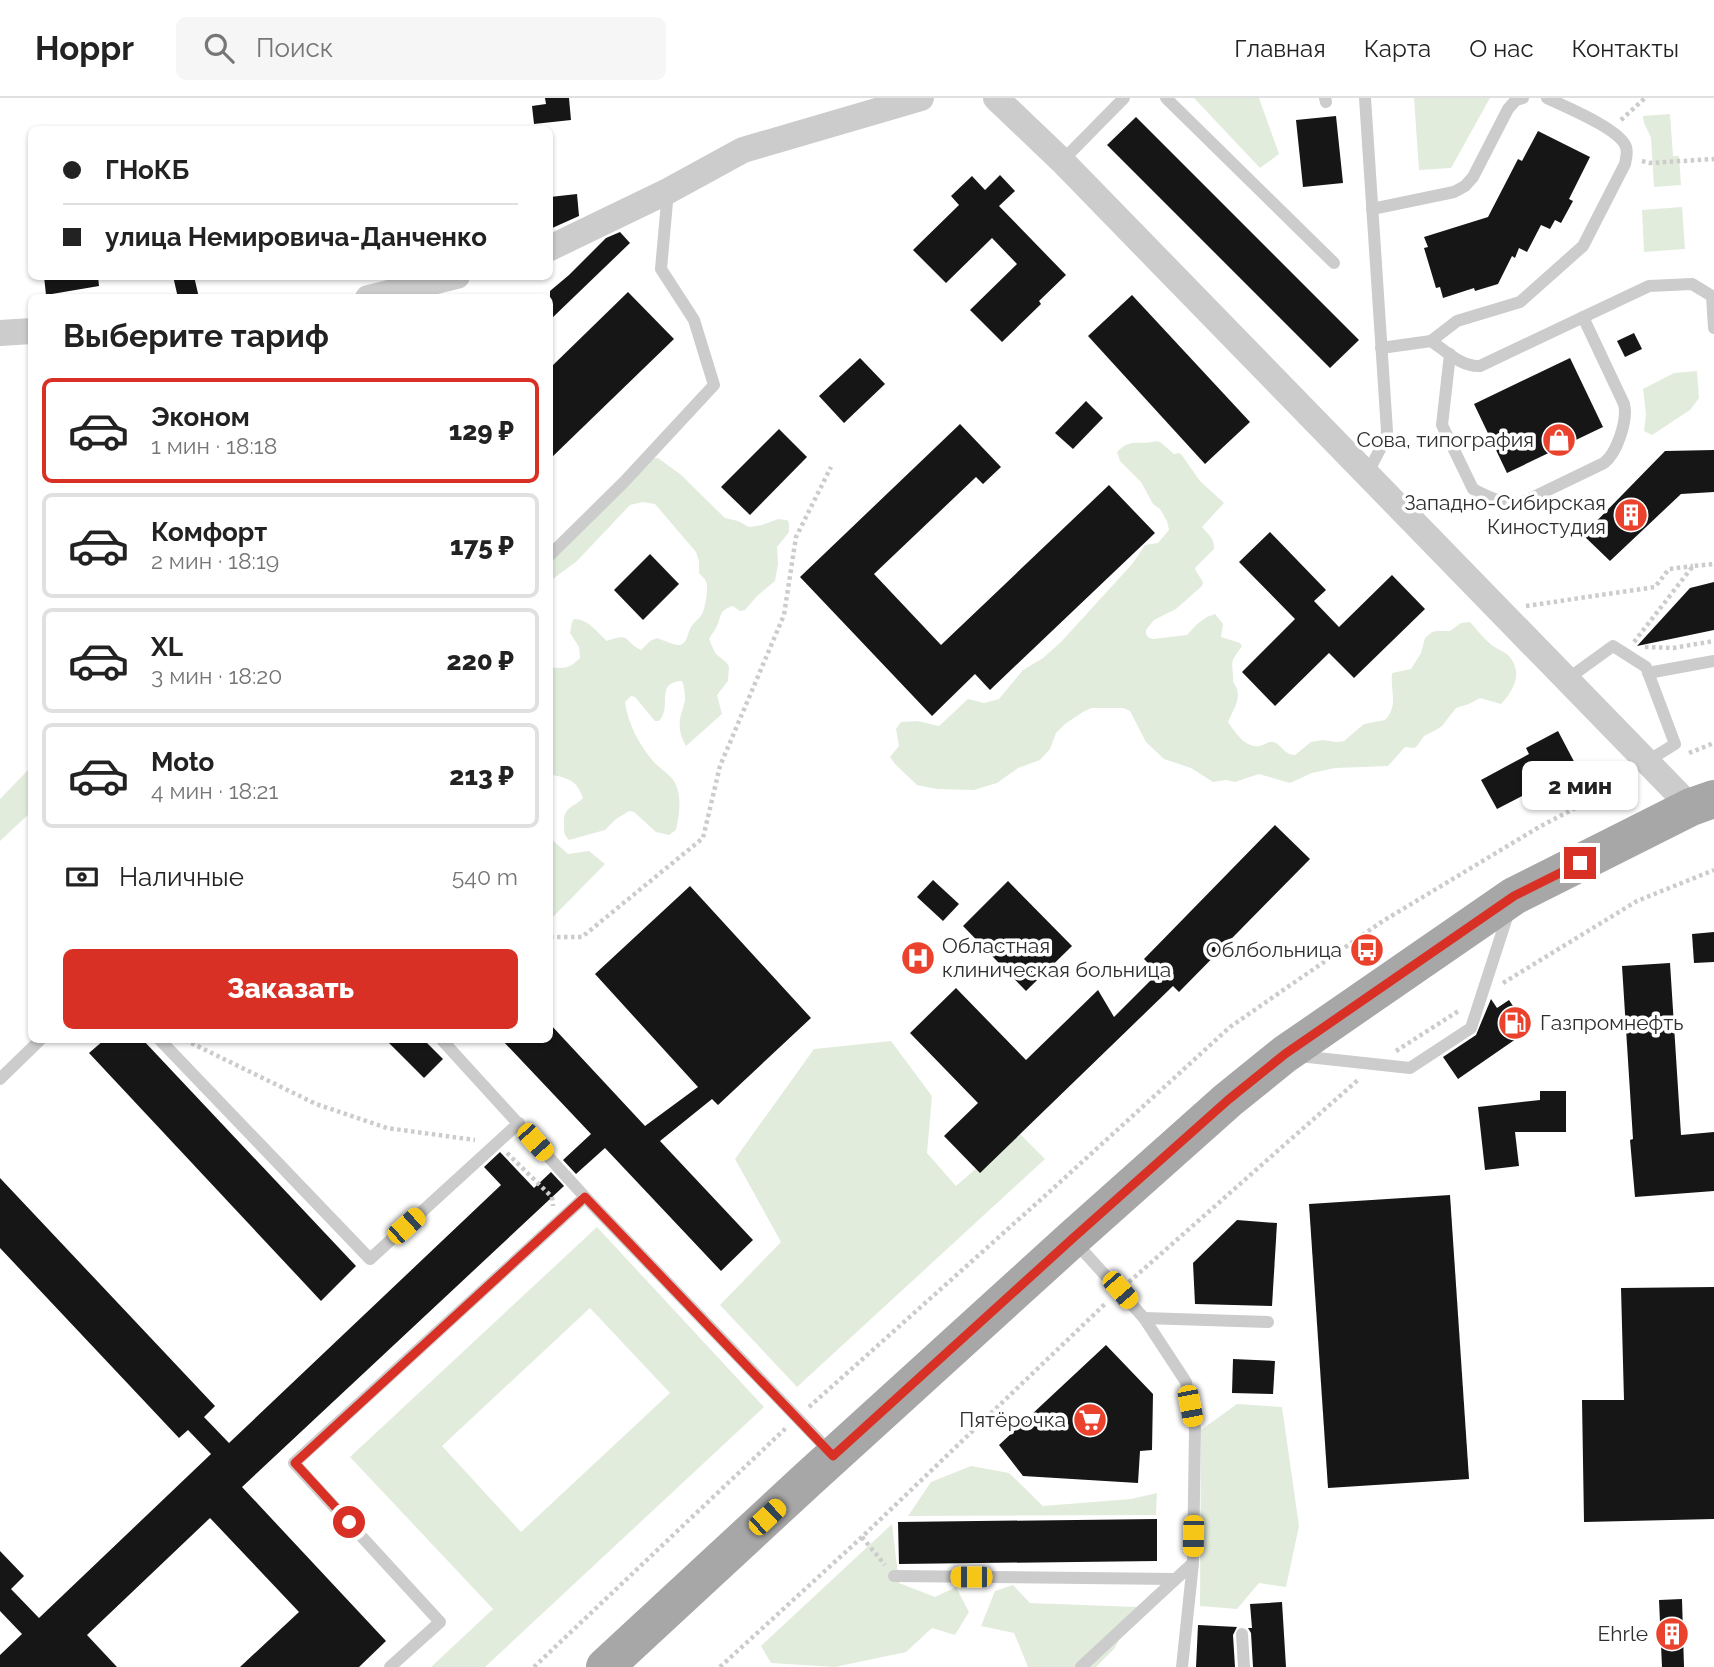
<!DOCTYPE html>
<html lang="ru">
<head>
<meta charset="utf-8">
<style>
	body { margin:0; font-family:Raleway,sans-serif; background:#f6f6f6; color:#222; height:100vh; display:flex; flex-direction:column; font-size:26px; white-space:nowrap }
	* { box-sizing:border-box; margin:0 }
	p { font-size:23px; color:#767676 }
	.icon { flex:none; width:38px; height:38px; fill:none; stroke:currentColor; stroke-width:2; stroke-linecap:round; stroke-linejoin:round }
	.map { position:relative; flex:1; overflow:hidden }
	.side { position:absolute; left:28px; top:196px; width:525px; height:749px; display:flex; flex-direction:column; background:#fff; border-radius:10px; box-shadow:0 2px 5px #0004 }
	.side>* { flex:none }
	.hud { position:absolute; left:28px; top:28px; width:525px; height:154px; border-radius:10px; box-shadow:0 2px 5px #0004; display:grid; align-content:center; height:154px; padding:0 35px; background:#fff }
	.end { position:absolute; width:32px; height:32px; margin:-16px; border:9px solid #d93025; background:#fff; box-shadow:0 0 0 4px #fff }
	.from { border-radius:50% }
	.bubble { position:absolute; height:49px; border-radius:10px; background:#fff; box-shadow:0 2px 5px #0004; font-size:23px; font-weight:800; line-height:49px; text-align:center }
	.car { position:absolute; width:21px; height:42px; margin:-21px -10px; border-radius:9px; box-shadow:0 0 5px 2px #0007; background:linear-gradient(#f5c518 24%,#345 0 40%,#f5c518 0 76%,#345 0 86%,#f5c518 0) }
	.hud b { display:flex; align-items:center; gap:24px; height:66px; font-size:26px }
	.hud b+b { border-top:2px solid #e0e0e0 }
	.hud i { width:18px; height:18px; background:#222 }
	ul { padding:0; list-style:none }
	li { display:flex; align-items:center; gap:21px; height:105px; margin:0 14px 10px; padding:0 21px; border:4px solid #e0e0e0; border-radius:10px }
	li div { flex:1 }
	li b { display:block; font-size:26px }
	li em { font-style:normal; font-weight:800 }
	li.active { border-color:#d93025 }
	li>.icon { width:63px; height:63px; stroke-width:1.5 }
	h2 { padding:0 35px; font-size:32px; line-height:84px }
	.pay { display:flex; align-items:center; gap:18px; height:77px; padding:0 35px; font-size:26px }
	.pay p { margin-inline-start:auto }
	.action { display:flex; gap:14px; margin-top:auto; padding:14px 35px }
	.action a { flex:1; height:80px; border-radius:10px; background:#d93025; color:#fff; font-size:28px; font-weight:800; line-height:80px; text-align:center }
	header { display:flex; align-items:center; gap:42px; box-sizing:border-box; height:98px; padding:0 35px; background:#fff; border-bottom:2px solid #e0e0e0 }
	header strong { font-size:33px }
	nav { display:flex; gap:38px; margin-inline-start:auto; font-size:24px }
	.search { width:490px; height:63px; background:#f6f6f6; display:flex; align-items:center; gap:18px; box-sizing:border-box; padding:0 24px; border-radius:10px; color:#767676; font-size:26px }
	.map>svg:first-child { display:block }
	.green { fill:#e2ecdc; fill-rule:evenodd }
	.building { fill:#161616 }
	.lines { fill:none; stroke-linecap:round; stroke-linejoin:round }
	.path { stroke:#ccc; stroke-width:4.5; stroke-dasharray:3.5 3.5; stroke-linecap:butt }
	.service { stroke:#ccc; stroke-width:12 }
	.minor { stroke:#ccc; stroke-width:26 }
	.primary { stroke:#a7a7a7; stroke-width:38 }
	.route { stroke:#d93025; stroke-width:9 }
	.labels { text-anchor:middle; stroke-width:7; stroke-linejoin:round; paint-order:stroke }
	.poi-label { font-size:21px; fill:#2f2f2f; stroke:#fff; text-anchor:end }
</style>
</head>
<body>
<header>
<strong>Hoppr</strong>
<div class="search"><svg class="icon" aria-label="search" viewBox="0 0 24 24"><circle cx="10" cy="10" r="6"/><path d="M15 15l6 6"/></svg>Поиск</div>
<nav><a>Главная</a><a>Карта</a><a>О нас</a><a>Контакты</a></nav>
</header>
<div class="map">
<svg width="1714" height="1569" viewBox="0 0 1714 1569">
	<rect width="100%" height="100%" fill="#fff"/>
	<g class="green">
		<path d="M1194,0h65l20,56 -19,14z"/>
		<path d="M1414,0h76l-39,70 -32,2z"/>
		<path d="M1670,16l3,42h6l2,29 -27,2 -3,-49c-3,-9 -8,-13 -8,-22z"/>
		<path d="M1682,109l3,42 -41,3 -2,-42z"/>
		<path d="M1697,273l2,27 -9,12 -38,25 -8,-4 2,-17 -3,-25 31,-16z"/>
		<path d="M1156,343l4,1 14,12 4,-1 3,1 19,27 24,22 -22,24c6,7 13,12 12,22l-19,19 1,3 7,11 -1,4 -26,23 -22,11 -8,10v4l3,4 4,1 34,-4 10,-11 10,-7 8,-3 8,10 -2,13 19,6 2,3c-3,5 -7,9 -9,14 -2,7 1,14 0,22 11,13 1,26 -5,40 7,10 17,26 31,24 7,-1 10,-7 17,-3 8,5 8,11 19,12l16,-13 12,-2 13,2 8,-1 20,-17 21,-4c14,-15 5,-28 7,-47l19,-4 10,-16 4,-15 7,-6 5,-1h13l11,-8 9,-1c7,8 15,18 23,24 5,4 11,5 15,9 16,17 6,35 -7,49l-21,-6 -11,6 -13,4 -14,18 -6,4 -12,6 -7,10 -3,2 -9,-1 -17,19 -53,2 -23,5 -22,10 -31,-9 -24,8 -9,-2 -13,2 -22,-14 -27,-9 -18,-17 -16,-31 -7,-3h-32l-8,4 -18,12 -9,9 -6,16 -10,11 -22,8 -21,15 -23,7 -37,-1 -20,-4 -22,-21 -5,-7 9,-11 -3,-17 5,-7 17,-1 21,5 29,-27 16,4 15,-4 24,-29 20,-12 18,-16 72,-79 12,-18 13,-2 11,-13 -2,-9 -7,-12 -7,-5 -12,-22 -21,-21 -3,-9c14,-15 22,-6 39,-11z"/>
		<path d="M654,360h4l22,16 45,44 13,3 11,6 13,-2 16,-6 9,1 2,3v9l-12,15 1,17 -3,17 -18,15 -12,14 -5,1 -7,-5c-15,4 -11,11 -17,22 -2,4 -5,7 -7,11l6,14 12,10 2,4 -1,14 -11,14 5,19 -36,32c-7,-11 -8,-23 -4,-35 1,-2 3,-10 3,-12 0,-5 -1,-13 -3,-18 -28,1 -9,27 -23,40h-4l-20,-24 -4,-1 -6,6c3,22 14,42 28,59 7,8 20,15 23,24 6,15 3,30 0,45l-7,5 -13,-3 -22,-20 -5,-1 -13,8 -11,11 -36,10c-5,-5 -5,-8 -5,-16 -1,-17 9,-16 19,-26 -7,-20 -16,-19 -33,-24v-106c14,-1 17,3 30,-10l-1,-11 -9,-14 2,-11 2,-3c14,0 23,13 33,22 24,-9 16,0 34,9l9,-9 7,-3c6,2 16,7 22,7 9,-1 8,-12 12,-18 3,-5 8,-8 11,-13 3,-4 7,-29 4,-32 -1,-4 -5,-6 -7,-9v-12l-3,-9 -41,-48 -12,-2 -13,3 -53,56 -27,20v-25z"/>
		<path d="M31,669v45l-31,29v-42z"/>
		<path d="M550,740l18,16 21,-3 16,13 -55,56z"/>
		<path d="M891,943l41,55 -5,57 29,33 62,-54 27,27 -248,228 -77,-82 61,-63 -46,-83 79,-110z"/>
		<path d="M597,1129l167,180 -279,260h-54l62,-58 -143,-152zM590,1210l80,85 -149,139 -79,-86z"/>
		<path d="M1237,1306l45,3 17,119 -13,61 -27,-4 -22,26 -37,-3 1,-176z"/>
		<path d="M971,1368l38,7 34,33 88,-7 26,-6 -1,22 -248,1 23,-34z"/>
		<path d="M892,1426l7,59 36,14 21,-10 13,25 -14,23 -23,-7 -26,24 -71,15 -64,-4 -10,-17z"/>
		<path d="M1013,1487l17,18 107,4 -23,42 -18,18h-68l-14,-34 -33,-7 14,-35z"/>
	</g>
	<g class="building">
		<path d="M545,0h24l2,22 -37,4 -2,-18 14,-2z"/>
		<path d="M1336,18l7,67 -40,4 -7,-67z"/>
		<path d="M1136,19l223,223 -29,28 -223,-223z"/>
		<path d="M1538,33l52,26 -21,42 4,2 -12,22 -6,-3 -5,9 -9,-4 -14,27 -8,-4 -4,10 -3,-2 -14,28 -23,7 -1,-3 -31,10 -3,-11 -4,1 -12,-40 4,-1 -4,-10 64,-20 30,-58 4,2z"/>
		<path d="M1000,77l15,16 -16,15 67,69 -27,26 2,3 -39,38 -32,-32 47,-46 -25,-26 -46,45 -33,-33 46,-45 -8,-9 21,-20 13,14z"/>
		<path d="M577,96l2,22 -29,13v-32z"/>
		<path d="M620,134l10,11 -80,77v-29l19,-16 37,-37z"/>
		<path d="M44,178h54l1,10 -53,9z"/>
		<path d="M173,178h21l5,22h-21z"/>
		<path d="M628,194l46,47 -124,120v-91z"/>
		<path d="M1132,197l118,127 -45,42 -117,-128z"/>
		<path d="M1634,235l8,16 -17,8 -8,-16z"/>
		<path d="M860,260l25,26 -41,39 -25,-27z"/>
		<path d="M1570,260l33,69 -96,46 -33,-69z"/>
		<path d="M1086,303l17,17 -30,31 -18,-16z"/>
		<path d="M960,326l41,43 -18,17 -7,-7 -102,97 67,71 168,-160 46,48 -165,157 -15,-16 -43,42 -132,-139z"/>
		<path d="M779,331l28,28 -57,58 -29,-28z"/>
		<path d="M1714,352v42l-33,2 -71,67 -27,-26 82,-84z"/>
		<path d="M1270,434l56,58 -12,11 25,26 53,-52 33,34 -71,69 -25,-25 -54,53 -33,-34 53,-53 -56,-57z"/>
		<path d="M650,456l29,30 -36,36 -29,-30z"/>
		<path d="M1714,484v48l-77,16 53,-58z"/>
		<path d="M1558,633l21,40 -32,17 -2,-4 -48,25 -16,-29 48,-26 -3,-6z"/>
		<path d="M1275,727l35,34 -131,133 -6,-6 -193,187 -36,-37 34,-33 -68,-70 46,-45 70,72 72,-70 16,27 44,-44 -14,-14z"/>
		<path d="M933,782l26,24 -16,17 -26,-24z"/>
		<path d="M1008,783l64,65 -46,45 -63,-65z"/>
		<path d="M690,788l121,132 -93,87 -6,-6 -52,42 93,99 -32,31 -116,-123 -29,26 -13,-14 28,-26 -89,-94h48v-16l95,102 53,-39 -103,-113z"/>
		<path d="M1714,834v30l-20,1 -2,-29z"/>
		<path d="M1670,865l11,172 33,-3v59l-79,6 -5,-57 3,-1 -11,-173z"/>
		<path d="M1491,901l6,9 12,-8 20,30 -71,49 -15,-22 33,-22z"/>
		<path d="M104,942h39l213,226 -35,35 -232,-248z"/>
		<path d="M386,942h38l19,19 -19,19z"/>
		<path d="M1540,993h26v41h-51l4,34 -34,4 -7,-63 62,-7z"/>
		<path d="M500,1054l34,36 17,-16 13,14 -322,301 144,154 -27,26h-119l59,-55 -89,-94 -123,117 30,32h-117v-12l22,-21 -22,-23v-60l24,25 -13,13 28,29 172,-164 -23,-24 -9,8 -179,-190v-70l215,228 -11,11 25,26 272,-258 -17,-18z"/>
		<path d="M1450,1097l19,284 -141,9 -19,-284z"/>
		<path d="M1237,1122l40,3 -5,83 -77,-2 -2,-41z"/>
		<path d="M1714,1189v232l-130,3 -2,-122h42l-3,-112z"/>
		<path d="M1106,1247l47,49 -1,56 -12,1 -2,32 -115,-7 -24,-31z"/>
		<path d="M1233,1261l42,2 -2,33 -41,-1z"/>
		<path d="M1157,1421v42l-258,3 -1,-42z"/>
		<path d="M1682,1501l2,68h-22l-3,-67z"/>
		<path d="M1282,1504l4,65h-33l-2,-34 -3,-5h4l-2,-24z"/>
		<path d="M1198,1527l39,2 -4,8 2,32h-39z"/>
	</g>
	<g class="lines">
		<g class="path">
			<path d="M1621,22l24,-22"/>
			<path d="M1642,63l8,2 64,-4"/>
			<path d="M1526,508l129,-19 14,-18 24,-3"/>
			<path d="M1634,544l59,-76 21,-2"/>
			<path d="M1645,549l28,1 41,-7"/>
			<path d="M1689,655l25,-10"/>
			<path d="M550,839h32l121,-99 17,-72 64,-151 12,-78 35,-70"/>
			<path d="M1503,885l134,-82 77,-31"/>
			<path d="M185,942l131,64 71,24 88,12"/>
			<path d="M1396,953l64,-41"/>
			<path d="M507,1055l45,44 1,9"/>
			<path d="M1129,1184l230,-203"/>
			<path d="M809,1309l238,-213 183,-167 153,-106 156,-94 94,-49"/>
			<path d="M862,1439l23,28"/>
			<path d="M534,1569l253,-240"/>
			<path d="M720,1569l142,-130 245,-235"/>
		</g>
		<g class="service">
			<path d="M1166,0l168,165"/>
			<path d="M1325,0l1,4"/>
			<path d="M1365,0l22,333 -1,7 -19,36"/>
			<path d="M1062,63l62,-63"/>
			<path d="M1372,111l82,-17 11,-6 8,-9 35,-68 8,-9 7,-2"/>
			<path d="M1431,243l26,-20 63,-19 63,-56 42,-82c1,-6 3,-11 1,-17 -6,-18 -60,-40 -79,-49"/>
			<path d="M1381,250l50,-7c15,10 30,26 49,25l169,-80 43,-2 20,12 2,32"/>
			<path d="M1450,256l-8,71 31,64c13,7 33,17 48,14l83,-40c13,-10 24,-43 20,-59l-41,-87"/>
			<path d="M550,457l74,-73 90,-97 -20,-65 -33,-51 7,-78"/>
			<path d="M1648,575l66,-12"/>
			<path d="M1566,582l47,-34 33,21 29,77 -29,18"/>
			<path d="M160,942l210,219 149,-136"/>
			<path d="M442,942l143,157"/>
			<path d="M1299,958l111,12 61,-40 38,-117"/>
			<path d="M0,981l40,-39"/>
			<path d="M1075,1144l69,76 42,64 9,47 -2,134 -112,104"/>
			<path d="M1144,1220l124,4"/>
			<path d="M894,1478l281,3"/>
			<path d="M1242,1536l2,33"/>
			<path d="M390,1569l50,-45 -146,-159 291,-266 246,256"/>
			<path d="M1182,1569l11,-104"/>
		</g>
		<g class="minor">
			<path d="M996,0l66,63 629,646"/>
			<path d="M550,150l118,-57 75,-41 178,-52"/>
			<path d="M368,200l89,-22"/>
			<path d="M0,235l32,-2"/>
		</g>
		<path class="primary" d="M605,1569l202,-187 265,-241 156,-139 57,-46 229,-158 177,-89 23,-8"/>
	</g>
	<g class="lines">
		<path class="route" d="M349,1424l-54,-59 290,-266 248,259 239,-217 156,-139 57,-46 229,-158 66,-33"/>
	</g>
	<defs>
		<g id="shop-disc" transform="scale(1.75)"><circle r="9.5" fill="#ea422d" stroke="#fff"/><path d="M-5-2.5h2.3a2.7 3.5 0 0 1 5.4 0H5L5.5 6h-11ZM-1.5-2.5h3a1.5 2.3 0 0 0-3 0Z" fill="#fff"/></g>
		<g id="building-disc" transform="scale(1.75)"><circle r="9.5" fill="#ea422d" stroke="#fff"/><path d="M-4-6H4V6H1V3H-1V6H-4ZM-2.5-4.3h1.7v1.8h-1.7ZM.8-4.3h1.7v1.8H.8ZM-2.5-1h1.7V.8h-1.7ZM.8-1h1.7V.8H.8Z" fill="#fff"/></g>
		<g id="bus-disc" transform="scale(1.75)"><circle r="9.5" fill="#ea422d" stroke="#fff"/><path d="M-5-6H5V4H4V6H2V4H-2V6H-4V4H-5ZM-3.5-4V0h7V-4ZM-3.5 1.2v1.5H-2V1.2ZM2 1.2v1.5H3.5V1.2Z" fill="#fff"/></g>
		<g id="hospital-disc" transform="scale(1.75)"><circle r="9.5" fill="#ea422d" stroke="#fff"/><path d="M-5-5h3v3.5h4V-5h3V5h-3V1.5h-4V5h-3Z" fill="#fff"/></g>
		<g id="fuel-disc" transform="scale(1.75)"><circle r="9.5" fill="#ea422d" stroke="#fff"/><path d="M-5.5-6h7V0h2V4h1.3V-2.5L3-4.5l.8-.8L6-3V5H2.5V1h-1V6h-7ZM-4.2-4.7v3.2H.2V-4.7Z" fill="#fff"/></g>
		<g id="supermarket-disc" transform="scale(1.75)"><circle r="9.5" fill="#ea422d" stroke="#fff"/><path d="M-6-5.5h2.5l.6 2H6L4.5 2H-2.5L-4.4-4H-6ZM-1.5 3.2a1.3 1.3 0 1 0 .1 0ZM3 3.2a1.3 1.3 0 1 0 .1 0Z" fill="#fff"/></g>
	</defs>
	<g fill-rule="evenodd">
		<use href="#shop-disc" x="1559" y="342"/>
		<use href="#building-disc" x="1631" y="417"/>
		<use href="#bus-disc" x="1367" y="852"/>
		<use href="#hospital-disc" x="918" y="860"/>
		<use href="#fuel-disc" x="1515" y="925"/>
		<use href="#supermarket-disc" x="1090" y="1322"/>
		<use href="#building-disc" x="1672" y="1536"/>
	</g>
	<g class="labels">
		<g class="poi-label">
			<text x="1534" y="349">Сова, типография</text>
			<text x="1606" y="412">Западно-Сибирская<tspan x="1606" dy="24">Киностудия</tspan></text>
			<text x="942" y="855" text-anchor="start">Областная<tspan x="942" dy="24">клиническая больница</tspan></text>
			<text x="1342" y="859">Облбольница</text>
			<text x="1540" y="932" text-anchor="start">Газпромнефть</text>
			<text x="1066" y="1329">Пятёрочка</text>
			<text x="1648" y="1543">Ehrle</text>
		</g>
	</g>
</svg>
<i class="end from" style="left:349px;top:1424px"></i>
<i class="end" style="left:1580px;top:765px"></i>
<div class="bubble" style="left:1522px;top:663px;width:116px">2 мин</div>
<i class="car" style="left:535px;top:1044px;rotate:138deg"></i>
<i class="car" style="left:406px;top:1128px;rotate:48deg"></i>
<i class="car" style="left:1120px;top:1192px;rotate:139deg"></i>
<i class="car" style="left:1190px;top:1308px;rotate:169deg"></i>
<i class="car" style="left:767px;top:1419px;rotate:47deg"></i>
<i class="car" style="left:1193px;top:1438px;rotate:181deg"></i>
<i class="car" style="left:971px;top:1479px;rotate:270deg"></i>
<div class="hud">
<b><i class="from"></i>ГНоКБ</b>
<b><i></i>улица Немировича-Данченко</b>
</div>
<section class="side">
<h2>Выберите тариф</h2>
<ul>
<li class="active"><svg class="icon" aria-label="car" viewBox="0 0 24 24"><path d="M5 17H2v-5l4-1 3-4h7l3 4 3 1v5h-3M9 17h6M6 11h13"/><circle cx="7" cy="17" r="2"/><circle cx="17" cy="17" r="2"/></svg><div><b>Эконом</b><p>1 мин · 18:18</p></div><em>129 ₽</em></li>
<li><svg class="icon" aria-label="car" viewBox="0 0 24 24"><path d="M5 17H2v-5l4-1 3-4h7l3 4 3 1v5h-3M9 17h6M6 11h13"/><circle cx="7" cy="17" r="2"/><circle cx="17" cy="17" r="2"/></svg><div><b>Комфорт</b><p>2 мин · 18:19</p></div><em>175 ₽</em></li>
<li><svg class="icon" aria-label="car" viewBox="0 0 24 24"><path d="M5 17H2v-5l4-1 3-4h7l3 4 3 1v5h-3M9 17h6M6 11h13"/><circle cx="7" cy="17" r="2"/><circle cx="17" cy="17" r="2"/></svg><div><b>XL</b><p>3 мин · 18:20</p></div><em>220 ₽</em></li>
<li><svg class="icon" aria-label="car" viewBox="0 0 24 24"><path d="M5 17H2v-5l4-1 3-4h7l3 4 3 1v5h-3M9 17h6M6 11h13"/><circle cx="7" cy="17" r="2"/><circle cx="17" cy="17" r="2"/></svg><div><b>Moto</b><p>4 мин · 18:21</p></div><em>213 ₽</em></li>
</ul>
<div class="pay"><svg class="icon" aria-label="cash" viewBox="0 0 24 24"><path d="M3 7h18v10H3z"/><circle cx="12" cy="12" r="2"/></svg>Наличные<p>540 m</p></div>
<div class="action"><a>Заказать</a></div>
</section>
</div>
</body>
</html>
